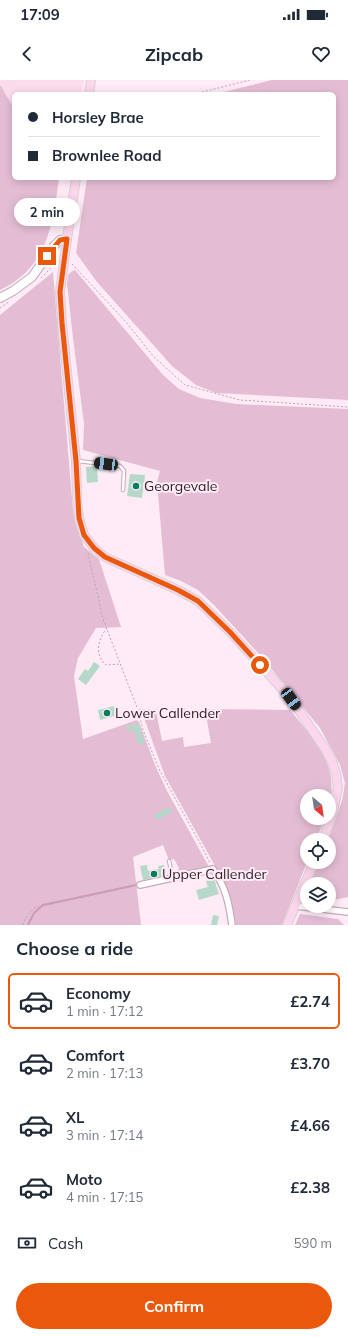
<!DOCTYPE html>
<html lang="en">
<head>
<meta charset="utf-8">
<style>
	body { margin:0; font-family:Mulish,sans-serif; background:#f6f6f7; color:#1f2937; height:100vh; display:flex; flex-direction:column; font-size:15px; white-space:nowrap }
	* { box-sizing:border-box; margin:0 }
	p { font-size:13px; color:#747a83 }
	.icon { flex:none; width:22px; height:22px; fill:none; stroke:currentColor; stroke-width:2; stroke-linecap:round; stroke-linejoin:round }
	.map { position:relative; height:845px; overflow:hidden }
	.side { display:flex; flex-direction:column; background:#fff; flex:1 }
	.side>* { flex:none }
	.top-card { position:absolute; left:12px; top:12px; width:324px; height:88px; border-radius:6px; box-shadow:0 2px 10px #0003; display:grid; align-content:center; height:88px; padding:0 16px; background:#fff }
	.needle { width:26px; rotate:151deg }
	.controls { position:absolute; left:300px; top:709px; display:grid; gap:8px }
	.controls a { display:grid; place-items:center; width:36px; height:36px; border-radius:50%; background:#fff; box-shadow:0 2px 10px #0003; font-size:20px }
	.end { position:absolute; width:18px; height:18px; margin:-9px; border:5px solid #ea580c; background:#fff; box-shadow:0 0 0 2px #fff }
	.from { border-radius:50% }
	.bubble { position:absolute; height:28px; border-radius:14px; background:#fff; box-shadow:0 2px 10px #0003; font-size:13px; font-weight:700; line-height:28px; text-align:center }
	.car { position:absolute; width:12px; height:24px; margin:-12px -6px; border-radius:5px; box-shadow:0 0 3px 1px #0007; background:linear-gradient(#222 24%,#8ab4d8 0 40%,#222 0 76%,#8ab4d8 0 86%,#222 0) }
	.top-card b { display:flex; align-items:center; gap:14px; height:38px; font-size:15px }
	.top-card b+b { border-top:1px solid #e0e1e3 }
	.top-card i { width:10px; height:10px; background:#1f2937 }
	ul { padding:0; list-style:none }
	li { display:flex; align-items:center; gap:12px; height:56px; margin:0 8px 6px; padding:0 8px; border:2px solid transparent; border-radius:6px }
	li div { flex:1 }
	li b { display:block; font-size:15px }
	li em { font-style:normal; font-weight:700 }
	li.active { border-color:#ea580c }
	li>.icon { width:36px; height:36px; stroke-width:1.5 }
	h2 { padding:0 16px; font-size:18px; line-height:48px }
	.pay { display:flex; align-items:center; gap:10px; height:44px; padding:0 16px; font-size:15px }
	.pay p { margin-inline-start:auto }
	.action { display:flex; gap:8px; margin-top:auto; padding:8px 16px }
	.action a { flex:1; height:46px; border-radius:24px; background:#ea580c; color:#fff; font-size:16px; font-weight:700; line-height:46px; text-align:center }
	.status { display:flex; justify-content:space-between; align-items:center; height:28px; padding:0 20px; background:#fff; direction:ltr }
	.status svg { height:11px; fill:currentColor }
	header { display:flex; justify-content:space-between; align-items:center; height:52px; padding:0 16px; background:#fff; font-size:18px; font-weight:700 }
	.map>svg:first-child { display:block }
	.built { fill:#fbdced }
	.green { fill:#e4bdd4 }
	.lines { fill:none; stroke-linecap:round; stroke-linejoin:round }
	.stream { stroke:#d099ba; stroke-width:2 }
	.building { fill:#b6d8c9 }
	.lane-casing { stroke:#c8aabb; stroke-width:4.5 }
	.street-casing { stroke:#c8aabb; stroke-width:8 }
	.secondary-casing { stroke:#c8aabb; stroke-width:10 }
	.primary-casing { stroke:#d5d3d4; stroke-width:10 }
	.path { stroke:#b7a6b0; stroke-width:1; stroke-dasharray:2 2; stroke-linecap:butt }
	.lane { stroke:#fff; stroke-width:2.5 }
	.street { stroke:#fff; stroke-width:5.5 }
	.secondary { stroke:#fff; stroke-width:8 }
	.primary { stroke:#fcd6ec; stroke-width:8 }
	.route { stroke:#ea580c; stroke-width:5 }
	.poi-dot { fill:#007d5c; stroke:#feebf6; stroke-width:1.5 }
	.labels { text-anchor:middle; stroke-width:4; stroke-linejoin:round; paint-order:stroke }
	.poi-label { font-size:14px; fill:#2f232a; stroke:#feebf6; text-anchor:start }
</style>
</head>
<body>
<div class="status"><b>17:09</b><svg viewBox="0 0 49 12"><path d="M0 12V9h3v3zM5 12V6h3v6zM10 12V3h3v9zM15 12V0h3v12zM26 1h20v11H26zM47 4h2v5h-2z"/></svg></div>
<header><svg class="icon" aria-label="back" viewBox="0 0 24 24"><path d="M15 5l-7 7 7 7"/></svg>Zipcab<svg class="icon" aria-label="heart" viewBox="0 0 24 24"><path d="M12 20l-8-8c-3-5 5-10 8-4 3-6 11-1 8 4z"/></svg></header>
<div class="map">
<svg width="348" height="845" viewBox="0 0 348 845">
	<rect width="100%" height="100%" fill="#feebf6"/>
	<path class="built" d="M0,0h84l-3,14h-67v15l-13,-23h-1z"/>
	<g class="green">
		<path d="M272,0h76v320l-132,-7 -20,-8 -24,-19 -75,-84 -21,-29 11,-75h247v-84h-118z"/>
		<path d="M0,6h1l13,23v69h45c-6,47 -12,90 -59,112z"/>
		<path d="M75,190l88,105 16,14 21,9 36,6 112,5v488l-19,4v-17h-19l9,-22h10v-22h-1l14,-39 3,-18 -5,-18 -20,-37 -60,-73 -45,-49 -17,-16 -17,-9 -16,-6 -8,-93 3,-11 -77,-21 1,-26 -11,-86 -6,-54 1,-9 3,-3z"/>
		<path d="M53,192l20,239 11,36 15,12 22,68 -25,1 -18,30 -4,18 9,63 51,-18 2,-1 3,2 16,43 12,26 42,76 -34,7 4,-6 -5,-9 -5,1 -6,-15 -30,12 8,68h-141v-610z"/>
		<path d="M205,629l85,1c25,30 50,55 39,97v-11h-22v22h18l-9,22h-9v22l-25,63h-46l-5,-26 -17,-35 -49,-88 -22,-61 13,-4 6,30 21,-4 1,10 27,-4z"/>
		<path d="M300,834l38,5 6,6h-49z"/>
	</g>
	<g class="lines">
		<path class="stream" d="M28,845l6,-12 9,-8 93,-20"/>
	</g>
	<g class="building">
		<path d="M97,386l1,16 -11,1 -1,-16z"/>
		<path d="M130,394l15,1 -3,23 -15,-2z"/>
		<path d="M94,582l6,4 -14,19 -8,-6 7,-10 3,2z"/>
		<path d="M114,626l3,9 -17,5 -2,-10z"/>
		<path d="M138,643l7,20 -6,2 -5,-15 -6,2 -2,-5z"/>
		<path d="M169,727l3,5 -15,8 -3,-5z"/>
		<path d="M147,785l1,6 11,-2 -1,-3 6,-1 2,10 -23,5 -3,-14z"/>
		<path d="M214,799l5,15 -20,6 -3,-10 12,-3 -2,-6z"/>
		<path d="M213,835l6,1 -2,9h-6z"/>
	</g>
	<g class="lines">
		<g class="lane-casing">
			<g id="lane">
				<path d="M78,381l42,5 4,5 -1,19"/>
				<path d="M169,781l1,4 1,13"/>
			</g>
		</g>
		<g class="street-casing">
			<g id="street">
				<path d="M140,805l73,-16c13,19 16,34 19,56"/>
				<path d="M296,826l52,6"/>
			</g>
		</g>
		<g class="secondary-casing">
			<path id="secondary" d="M0,218l13,-7 19,-14 22,-31 6,-6 7,-1"/>
		</g>
		<g class="primary-casing">
			<g id="primary">
				<path d="M89,14l2,-14"/>
				<path d="M76,98l-9,61 -7,53 2,31 14,138 1,38 2,19 5,17 10,13 11,9 73,33 20,11 32,31 61,67 33,48 8,14 4,13 2,13 -4,20 -11,33"/>
				<path d="M287,845l27,-63"/>
			</g>
		</g>
		<g class="path">
			<path d="M194,14l56,-14"/>
			<path d="M72,184l54,58 27,34 32,29 55,15 108,7"/>
			<path d="M41,198l15,-15"/>
			<path d="M0,228l10,-7"/>
			<path d="M88,473l15,66 35,91 5,20 17,41 41,74 9,18"/>
			<path d="M107,548c-9,11 -13,27 -1,37l15,-1"/>
			<path d="M139,630l45,-1 7,4"/>
			<path d="M23,845l3,-8 8,-9 100,-22"/>
		</g>
		<use href="#lane" class="lane"/>
		<use href="#street" class="street"/>
		<use href="#secondary" class="secondary"/>
		<use href="#primary" class="primary"/>
	</g>
	<g class="lines">
		<path class="route" d="M47,176l13,-16 7,-1 -7,53 2,31 14,138 3,57 5,17 10,13 11,9 73,33 20,11 32,31 30,33"/>
	</g>
	<g class="poi-dot">
		<circle cx="136" cy="406" r="4"/>
		<circle cx="107" cy="633" r="4"/>
		<circle cx="154" cy="794" r="4"/>
	</g>
	<g class="labels">
		<g class="poi-label">
			<text x="144" y="411">Georgevale</text>
			<text x="115" y="638">Lower Callender</text>
			<text x="162" y="799">Upper Callender</text>
		</g>
	</g>
</svg>
<div class="controls">
<a><svg class="needle" viewBox="-14 -14 28 28"><path d="M0-13l5 13h-10z" fill="#e53935"/><path d="M0 13l5-13h-10z" fill="#747a83"/></svg></a>
<a><svg class="icon" aria-label="locate" viewBox="0 0 24 24"><circle cx="12" cy="12" r="6"/><path d="M12 2v4M12 18v4M2 12h4M18 12h4"/></svg></a>
<a><svg class="icon" aria-label="layers" viewBox="0 0 24 24"><path d="M12 4l9 5-9 5-9-5zM3 14l9 5 9-5"/></svg></a>
</div>
<i class="end from" style="left:260px;top:585px"></i>
<i class="end" style="left:47px;top:176px"></i>
<div class="bubble" style="left:14px;top:118px;width:66px">2 min</div>
<i class="car" style="left:106px;top:384px;rotate:277deg"></i>
<i class="car" style="left:291px;top:619px;rotate:144deg"></i>
<div class="top-card">
<b><i class="from"></i>Horsley Brae</b>
<b><i></i>Brownlee Road</b>
</div>
</div>
<section class="side">
<h2>Choose a ride</h2>
<ul>
<li class="active"><svg class="icon" aria-label="car" viewBox="0 0 24 24"><path d="M5 17H2v-5l4-1 3-4h7l3 4 3 1v5h-3M9 17h6M6 11h13"/><circle cx="7" cy="17" r="2"/><circle cx="17" cy="17" r="2"/></svg><div><b>Economy</b><p>1 min · 17:12</p></div><em>£2.74</em></li>
<li><svg class="icon" aria-label="car" viewBox="0 0 24 24"><path d="M5 17H2v-5l4-1 3-4h7l3 4 3 1v5h-3M9 17h6M6 11h13"/><circle cx="7" cy="17" r="2"/><circle cx="17" cy="17" r="2"/></svg><div><b>Comfort</b><p>2 min · 17:13</p></div><em>£3.70</em></li>
<li><svg class="icon" aria-label="car" viewBox="0 0 24 24"><path d="M5 17H2v-5l4-1 3-4h7l3 4 3 1v5h-3M9 17h6M6 11h13"/><circle cx="7" cy="17" r="2"/><circle cx="17" cy="17" r="2"/></svg><div><b>XL</b><p>3 min · 17:14</p></div><em>£4.66</em></li>
<li><svg class="icon" aria-label="car" viewBox="0 0 24 24"><path d="M5 17H2v-5l4-1 3-4h7l3 4 3 1v5h-3M9 17h6M6 11h13"/><circle cx="7" cy="17" r="2"/><circle cx="17" cy="17" r="2"/></svg><div><b>Moto</b><p>4 min · 17:15</p></div><em>£2.38</em></li>
</ul>
<div class="pay"><svg class="icon" aria-label="cash" viewBox="0 0 24 24"><path d="M3 7h18v10H3z"/><circle cx="12" cy="12" r="2"/></svg>Cash<p>590 m</p></div>
<div class="action"><a>Confirm</a></div>
</section>
</body>
</html>
